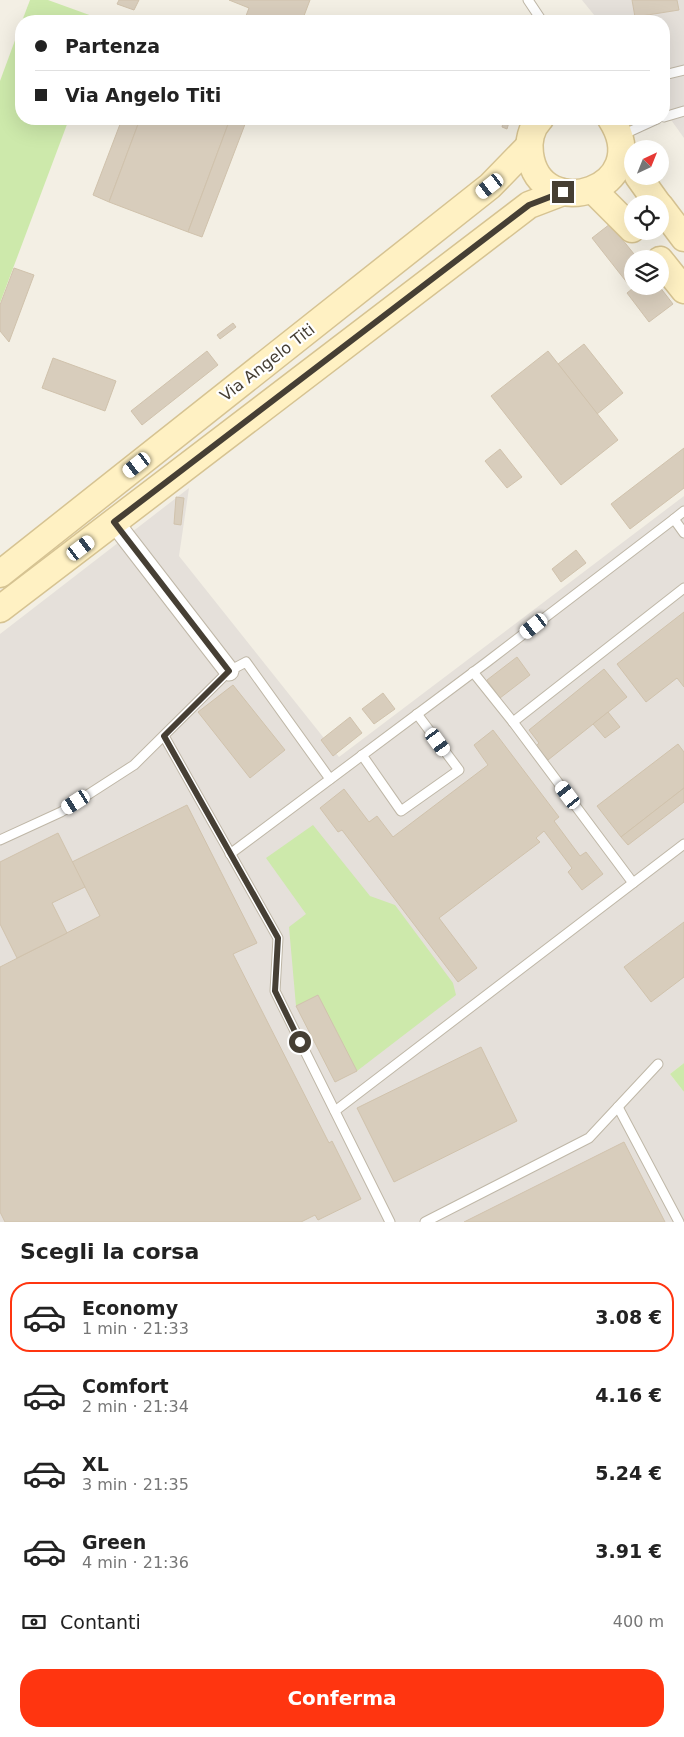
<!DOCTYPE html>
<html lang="it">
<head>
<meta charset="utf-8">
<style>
	body { margin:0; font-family:"DejaVu Sans",sans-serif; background:#f6f6f6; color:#222; height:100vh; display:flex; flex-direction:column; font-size:19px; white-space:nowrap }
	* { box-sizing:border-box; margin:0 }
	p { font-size:16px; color:#767676 }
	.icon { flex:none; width:28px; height:28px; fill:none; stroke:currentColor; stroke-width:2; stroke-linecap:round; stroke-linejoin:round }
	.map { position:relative; height:1222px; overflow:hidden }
	.drawer { display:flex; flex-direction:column; background:#fff; flex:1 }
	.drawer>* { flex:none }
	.guide { position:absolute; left:15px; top:15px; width:655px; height:110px; border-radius:20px; box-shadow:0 5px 20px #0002; display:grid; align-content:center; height:110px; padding:0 20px; background:#fff }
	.needle { width:32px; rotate:43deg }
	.tools { position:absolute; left:624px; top:140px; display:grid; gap:10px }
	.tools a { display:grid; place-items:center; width:45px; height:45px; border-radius:50%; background:#fff; box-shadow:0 5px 20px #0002; font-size:25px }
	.end { position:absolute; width:22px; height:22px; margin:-11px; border:6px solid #463f34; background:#fff; box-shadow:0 0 0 2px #fff }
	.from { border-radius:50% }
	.car { position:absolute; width:15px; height:30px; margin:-15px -8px; border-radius:6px; box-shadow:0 0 4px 1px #0007; background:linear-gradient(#fff 24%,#345 0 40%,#fff 0 76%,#345 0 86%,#fff 0) }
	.guide b { display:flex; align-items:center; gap:18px; height:48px; font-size:19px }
	.guide b+b { border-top:1px solid #e0e0e0 }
	.guide i { width:12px; height:12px; background:#222 }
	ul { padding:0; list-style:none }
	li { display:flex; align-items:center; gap:15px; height:70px; margin:0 10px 8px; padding:0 10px; border:2px solid transparent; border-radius:20px }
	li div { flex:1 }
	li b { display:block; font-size:19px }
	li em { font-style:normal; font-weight:800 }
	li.current { border-color:#ff3510 }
	li>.icon { width:45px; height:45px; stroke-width:1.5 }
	h2 { padding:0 20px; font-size:22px; line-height:60px }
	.pay { display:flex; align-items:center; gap:12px; height:55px; padding:0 20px; font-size:19px }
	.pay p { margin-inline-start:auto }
	.primary-button { display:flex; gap:10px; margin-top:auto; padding:10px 20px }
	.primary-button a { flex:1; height:58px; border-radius:20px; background:#ff3510; color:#fff; font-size:20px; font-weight:800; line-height:58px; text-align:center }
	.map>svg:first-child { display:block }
	.industrial { fill:#e5e0da }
	.green { fill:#cde9ab }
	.building { fill:#d8cdbc; stroke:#d0c2ac }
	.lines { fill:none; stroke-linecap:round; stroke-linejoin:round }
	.service-casing { stroke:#bfb7a7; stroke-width:11 }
	.minor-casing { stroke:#bfb7a7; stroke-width:21 }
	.secondary-casing { stroke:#d6c392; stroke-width:29 }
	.service { stroke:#fff; stroke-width:9 }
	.minor { stroke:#fff; stroke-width:19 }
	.secondary { stroke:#fff1c3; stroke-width:26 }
	.route { stroke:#463f34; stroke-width:6 }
	.labels { text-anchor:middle; stroke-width:4.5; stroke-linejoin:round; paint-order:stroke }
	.street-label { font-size:16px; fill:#463f34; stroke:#fff }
</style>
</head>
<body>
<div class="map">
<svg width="684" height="1222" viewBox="0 0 684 1222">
	<rect width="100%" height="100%" fill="#f3efe4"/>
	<g class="industrial">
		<path d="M582,0h102v138l-20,-28v-89h-65z"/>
		<path d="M189,488l-10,68 160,201 345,-261v567l-14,11 14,18v130h-684v-588z"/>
	</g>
	<g class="green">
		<path d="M30,0h18l58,21h-84z"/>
		<path d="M21,24v95h48l-69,184v-222z"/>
		<path d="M313,825l57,71 25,9 58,78 3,12 -99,76 -39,-76 -22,11 -7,-79 17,-13 -40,-56z"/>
		<path d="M684,1063v29l-14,-18z"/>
	</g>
	<g class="building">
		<path d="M119,0h20l-5,10 -17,-6z"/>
		<path d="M229,0h81l-8,21h-16l-15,-5 -2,5h-25l5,-13z"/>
		<path d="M632,0h45l2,10 -44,7z"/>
		<path d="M122,119h18l-31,83 -16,-7z"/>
		<path d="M140,119h90l-42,113 -79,-30z"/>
		<path d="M230,119h17l-45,118 -14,-5z"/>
		<path d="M504,119h6l-3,10 -5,-2z"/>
		<path d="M610,224l28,35h-6v27h27l14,18 -24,18 -22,-29 5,-4 -40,-51z"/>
		<path d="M14,268l20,7 -25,67 -9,-11v-26z"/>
		<path d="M233,323l3,4 -16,12 -3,-4z"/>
		<path d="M584,344l39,49 -26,21 -39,-50z"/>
		<path d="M207,351l11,14 -76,60 -11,-14z"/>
		<path d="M548,351l70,89 -57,45 -70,-89z"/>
		<path d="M53,358l63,23 -11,30 -63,-23z"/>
		<path d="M684,448v40l-54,41 -19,-25z"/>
		<path d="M500,449l22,28 -15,11 -22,-27z"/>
		<path d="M176,497l8,1 -3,27 -7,-1z"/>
		<path d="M576,550l10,13 -25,19 -9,-13z"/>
		<path d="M684,612v75l-7,-9 -31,24 -29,-38z"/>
		<path d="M517,657l13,18 -30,23 -13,-18z"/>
		<path d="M604,669l23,28 -79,63 -12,-14 3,-3 -10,-13z"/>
		<path d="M233,685l52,65 -35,28 -52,-66z"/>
		<path d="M383,693l12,16 -21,15 -12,-15z"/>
		<path d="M608,712l12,15 -15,11 -12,-14z"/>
		<path d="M350,717l12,16 -29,23 -12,-16z"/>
		<path d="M493,730l66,87 -5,4 26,35 6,-4 17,22 -21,16 -14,-18 4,-4 -28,-37 -8,7 4,4 -101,76 38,50 -19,14 -116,-152 -4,2 -18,-24 24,-19 25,33 8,-6 16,21 95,-72 -14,-20z"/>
		<path d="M678,744l6,8v36l-63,49 -24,-31z"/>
		<path d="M684,788v14l-56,43 -7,-8z"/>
		<path d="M187,805l70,138 -24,11 96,189 3,-2 29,58 -43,21 -3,-5 -14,7h-296l-5,-10v-245l100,-51 -28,-54z"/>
		<path d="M58,833l27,54 -33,16 15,30 -50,25 -17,-34v-62z"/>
		<path d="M684,922v55l-33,25 -27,-35z"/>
		<path d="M318,995l39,76 -22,11 -39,-76z"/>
		<path d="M481,1047l36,74 -123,61 -37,-74z"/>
		<path d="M624,1142l41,80h-201z"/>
	</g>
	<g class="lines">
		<g class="service-casing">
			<g id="service">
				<path d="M528,0l14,21"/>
				<path d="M664,75l20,-5"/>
				<path d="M664,117l20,-6"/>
				<path d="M620,136l37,-17"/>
				<path d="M674,519l10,-8"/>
				<path d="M473,672l40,50 120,161"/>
				<path d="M513,722l171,-134"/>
				<path d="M164,736l114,202 -3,53 115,231"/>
				<path d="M362,755l39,56 58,-41 -42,-56"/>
				<path d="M0,840l61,-28 73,-47 95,-94 17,-9 84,117"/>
				<path d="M230,854l257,-192 187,-143 10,14"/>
				<path d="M618,1107l61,115"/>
				<path d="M335,1111l349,-267"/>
				<path d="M425,1222l164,-84 69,-74"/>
			</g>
		</g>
		<g class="minor-casing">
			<path id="minor" d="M114,522l115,149"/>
		</g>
		<g class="secondary-casing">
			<g id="secondary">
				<path d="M540,119c-9,9 -12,23 -10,35 10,72 126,35 81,-35"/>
				<path d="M638,176l20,28"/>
				<path d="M593,190l39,39"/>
				<path d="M660,206l24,32"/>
				<path d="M660,260l24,30"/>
				<path d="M0,574l490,-388 39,-40"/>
				<path d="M0,609l529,-404 34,-13"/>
			</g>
		</g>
		<use href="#service" class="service"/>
		<use href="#minor" class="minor"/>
		<use href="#secondary" class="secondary"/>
	</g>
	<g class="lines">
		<path class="route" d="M300,1042l-25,-51 3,-53 -114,-202 65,-65 -115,-149 415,-317 34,-13"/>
	</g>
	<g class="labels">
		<g class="street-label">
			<text transform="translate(267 362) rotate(-38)" y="6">Via Angelo Titi</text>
		</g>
	</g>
</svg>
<div class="tools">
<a><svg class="needle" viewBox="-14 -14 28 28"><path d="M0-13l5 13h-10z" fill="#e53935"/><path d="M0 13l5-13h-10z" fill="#767676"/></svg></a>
<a><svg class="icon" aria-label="locate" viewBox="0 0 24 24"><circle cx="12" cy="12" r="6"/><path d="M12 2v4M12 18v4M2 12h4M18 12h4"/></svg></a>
<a><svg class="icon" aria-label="layers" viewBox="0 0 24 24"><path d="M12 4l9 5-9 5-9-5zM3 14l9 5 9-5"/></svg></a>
</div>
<i class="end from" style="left:300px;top:1042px"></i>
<i class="end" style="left:563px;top:192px"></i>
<i class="car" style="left:490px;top:186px;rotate:232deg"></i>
<i class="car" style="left:137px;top:465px;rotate:232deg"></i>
<i class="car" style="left:81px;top:548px;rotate:53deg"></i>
<i class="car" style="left:534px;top:626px;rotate:232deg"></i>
<i class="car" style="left:438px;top:742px;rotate:144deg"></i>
<i class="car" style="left:568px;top:795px;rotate:323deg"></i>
<i class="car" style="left:76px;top:802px;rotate:237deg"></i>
<div class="guide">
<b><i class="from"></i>Partenza</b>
<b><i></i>Via Angelo Titi</b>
</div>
</div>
<section class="drawer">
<h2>Scegli la corsa</h2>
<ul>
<li class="current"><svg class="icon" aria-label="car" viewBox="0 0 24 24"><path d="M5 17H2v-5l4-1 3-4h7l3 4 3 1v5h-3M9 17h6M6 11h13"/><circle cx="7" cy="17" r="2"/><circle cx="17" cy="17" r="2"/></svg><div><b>Economy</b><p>1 min · 21:33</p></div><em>3.08 €</em></li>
<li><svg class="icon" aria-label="car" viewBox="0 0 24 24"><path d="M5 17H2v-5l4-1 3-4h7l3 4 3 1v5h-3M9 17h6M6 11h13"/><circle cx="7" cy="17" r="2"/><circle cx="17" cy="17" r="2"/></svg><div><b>Comfort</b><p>2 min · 21:34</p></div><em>4.16 €</em></li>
<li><svg class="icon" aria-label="car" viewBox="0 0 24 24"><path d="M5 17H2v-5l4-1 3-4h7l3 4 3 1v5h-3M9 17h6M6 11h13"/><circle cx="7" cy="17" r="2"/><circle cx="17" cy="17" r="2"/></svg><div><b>XL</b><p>3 min · 21:35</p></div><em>5.24 €</em></li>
<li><svg class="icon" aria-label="car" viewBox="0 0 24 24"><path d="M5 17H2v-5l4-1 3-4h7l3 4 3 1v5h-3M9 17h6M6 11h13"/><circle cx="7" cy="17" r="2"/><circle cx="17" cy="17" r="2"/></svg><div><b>Green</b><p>4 min · 21:36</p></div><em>3.91 €</em></li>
</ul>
<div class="pay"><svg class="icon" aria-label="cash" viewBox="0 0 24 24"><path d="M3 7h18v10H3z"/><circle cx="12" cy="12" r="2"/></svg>Contanti<p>400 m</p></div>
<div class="primary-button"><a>Conferma</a></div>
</section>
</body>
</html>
